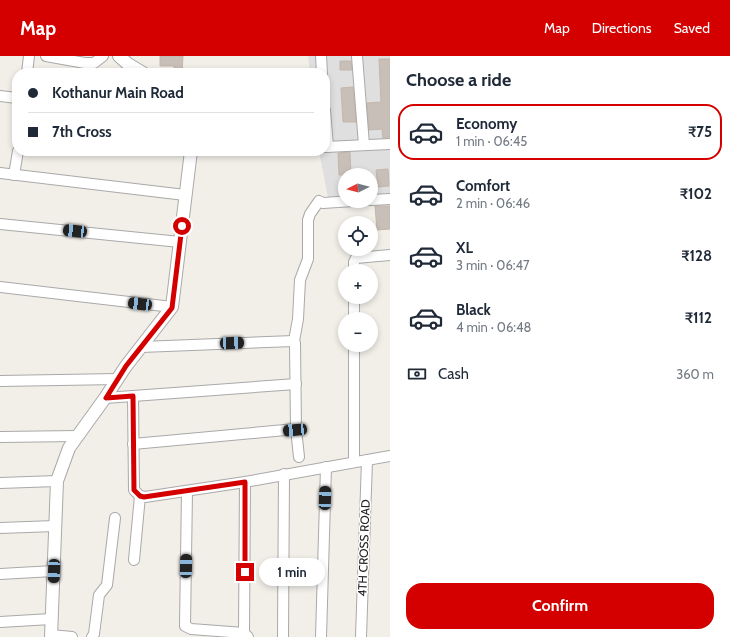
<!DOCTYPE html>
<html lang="en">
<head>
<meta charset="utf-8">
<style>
	body { margin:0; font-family:Cabin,sans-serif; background:#f2f2f3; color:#1f2937; height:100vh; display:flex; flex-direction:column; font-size:15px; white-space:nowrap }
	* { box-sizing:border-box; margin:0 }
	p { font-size:13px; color:#747a83 }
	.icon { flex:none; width:22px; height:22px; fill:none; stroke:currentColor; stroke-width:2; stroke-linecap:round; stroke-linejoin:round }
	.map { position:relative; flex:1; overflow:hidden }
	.sheet { display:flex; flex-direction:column; background:#fff; width:340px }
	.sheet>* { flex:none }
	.top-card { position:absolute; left:12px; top:12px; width:318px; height:88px; border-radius:16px; box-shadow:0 2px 6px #0003; display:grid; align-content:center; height:88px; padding:0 16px; background:#fff }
	.needle { width:26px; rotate:264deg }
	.controls { position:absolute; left:338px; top:112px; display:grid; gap:8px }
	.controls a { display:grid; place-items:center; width:40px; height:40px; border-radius:50%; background:#fff; box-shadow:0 2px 6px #0003; font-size:20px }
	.end { position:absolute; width:18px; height:18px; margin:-9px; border:5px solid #d40000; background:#fff; box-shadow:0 0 0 2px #fff }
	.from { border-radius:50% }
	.bubble { position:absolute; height:28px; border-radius:14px; background:#fff; box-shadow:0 2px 6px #0003; font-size:13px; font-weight:700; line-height:28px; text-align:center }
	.car { position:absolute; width:12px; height:24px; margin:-12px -6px; border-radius:5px; box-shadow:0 0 3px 1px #0007; background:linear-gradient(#222 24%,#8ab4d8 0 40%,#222 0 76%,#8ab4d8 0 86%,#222 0) }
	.top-card b { display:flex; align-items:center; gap:14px; height:38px; font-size:15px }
	.top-card b+b { border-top:1px solid #e0e1e3 }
	.top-card i { width:10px; height:10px; background:#1f2937 }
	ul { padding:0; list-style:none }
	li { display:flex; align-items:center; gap:12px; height:56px; margin:0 8px 6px; padding:0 8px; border:2px solid transparent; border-radius:16px }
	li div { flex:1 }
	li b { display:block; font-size:15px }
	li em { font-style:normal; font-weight:700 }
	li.active { border-color:#d40000 }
	li>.icon { width:36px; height:36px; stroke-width:1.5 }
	h2 { padding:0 16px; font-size:18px; line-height:48px }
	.pay { display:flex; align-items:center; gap:10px; height:44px; padding:0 16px; font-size:15px }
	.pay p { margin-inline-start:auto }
	.button { display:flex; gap:8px; margin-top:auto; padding:8px 16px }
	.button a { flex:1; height:46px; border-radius:16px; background:#d40000; color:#fff; font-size:16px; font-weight:700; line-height:46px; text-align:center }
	header { display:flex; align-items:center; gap:24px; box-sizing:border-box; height:56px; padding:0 20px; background:#d40000; color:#fff }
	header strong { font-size:19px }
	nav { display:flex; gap:22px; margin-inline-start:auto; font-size:14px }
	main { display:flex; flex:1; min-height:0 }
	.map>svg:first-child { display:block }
	.residential { fill:#e0dfdf; fill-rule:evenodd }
	.building { fill:#c7bfb8; stroke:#c4b6ab }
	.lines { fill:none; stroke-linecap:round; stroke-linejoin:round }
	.minor-casing { stroke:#a9a9a9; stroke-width:12 }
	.tertiary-casing { stroke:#a9a9a9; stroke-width:14 }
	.minor { stroke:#fff; stroke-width:10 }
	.tertiary { stroke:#fff; stroke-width:12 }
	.route { stroke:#d40000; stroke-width:5 }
	.labels { text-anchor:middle; stroke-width:3; stroke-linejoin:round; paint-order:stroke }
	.street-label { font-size:12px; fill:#222; stroke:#fff }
</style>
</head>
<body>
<header>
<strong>Map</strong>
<nav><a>Map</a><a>Directions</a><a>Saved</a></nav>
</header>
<main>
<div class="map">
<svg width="390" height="581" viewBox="0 0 390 581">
	<rect width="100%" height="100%" fill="#f2efe9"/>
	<path class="residential" d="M308,0h82v148l-60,4 -11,-57h6v-78h-15zM345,119h26v26h-26z"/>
	<g class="building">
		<path d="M160,0h23l-1,17 -8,-1v-6h-14z"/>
		<path d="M379,3h11v78l-7,1 -1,-9 -13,1 -2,-27 14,-1z"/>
		<path d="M340,5h11l1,9h-12z"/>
		<path d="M353,31l3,35h-13l-2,-34z"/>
		<path d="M350,96l1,23h-12l-1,-22z"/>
		<path d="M388,113l1,17 -11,1 -2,-17z"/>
		<path d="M375,150h15v23l-13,1z"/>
	</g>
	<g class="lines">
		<g class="minor-casing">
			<g id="minor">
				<path d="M46,0l39,7h9l9,-7"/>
				<path d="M321,0l1,17"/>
				<path d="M357,0l7,89"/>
				<path d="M27,17l2,-17"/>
				<path d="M0,40l17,2"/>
				<path d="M325,54l3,37"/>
				<path d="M325,91l65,-3"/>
				<path d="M0,117l185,22"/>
				<path d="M14,119l4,-24"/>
				<path d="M371,144l19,-1"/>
				<path d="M0,168l180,18"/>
				<path d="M354,215v-9l2,-4 34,-3"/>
				<path d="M0,231l172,20"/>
				<path d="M354,263v-22"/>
				<path d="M141,291l153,-6"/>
				<path d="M0,325l118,-2"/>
				<path d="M133,340l163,-12"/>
				<path d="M105,342l28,-2 1,94 6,6 5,1 100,-15 145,-26"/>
				<path d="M0,381l78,-1"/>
				<path d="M133,388l163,-15"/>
				<path d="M299,401l-3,-28 -1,-86 -1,-2 4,-22 2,-39 8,-21v-39l2,-6 9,-13 4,2 30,-2"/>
				<path d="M354,406v-117"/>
				<path d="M245,426l-1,151 4,4"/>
				<path d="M0,427l57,-2"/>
				<path d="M187,435l-2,135 6,3 53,4"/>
				<path d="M0,472l55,-2"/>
				<path d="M134,504l6,-64"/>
				<path d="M0,518l54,-3"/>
				<path d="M0,566l51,-3"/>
				<path d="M51,579l21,2"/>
				<path d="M92,581l2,-3 5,-39 8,-10 8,-67"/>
				<path d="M283,581l1,-163"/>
				<path d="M321,581l5,-170"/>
				<path d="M361,581l6,-177"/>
			</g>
		</g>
		<g class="tertiary-casing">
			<g id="tertiary">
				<path d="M119,0l9,8 15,9"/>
				<path d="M51,581l6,-156 12,-33 36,-50 21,-32 46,-59 19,-156"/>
			</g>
		</g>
		<use href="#minor" class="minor"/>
		<use href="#tertiary" class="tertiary"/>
	</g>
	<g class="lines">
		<path class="route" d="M182,170l-10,82 -46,58 -20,32 27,-2 1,94 6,6 4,1 101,-15v90"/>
	</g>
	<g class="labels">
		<g class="street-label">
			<text transform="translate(364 492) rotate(-88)" y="4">4TH CROSS ROAD</text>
		</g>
	</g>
</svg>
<div class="controls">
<a><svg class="needle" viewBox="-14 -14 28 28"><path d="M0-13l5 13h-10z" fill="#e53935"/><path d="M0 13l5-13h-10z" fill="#747a83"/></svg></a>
<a><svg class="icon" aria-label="locate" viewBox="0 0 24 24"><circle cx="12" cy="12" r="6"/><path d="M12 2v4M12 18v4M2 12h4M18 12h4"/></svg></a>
<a>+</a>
<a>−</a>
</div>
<i class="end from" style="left:182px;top:170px"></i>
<i class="end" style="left:245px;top:516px"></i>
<div class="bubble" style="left:259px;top:502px;width:66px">1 min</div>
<i class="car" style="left:75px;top:175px;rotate:276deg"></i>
<i class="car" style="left:140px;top:248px;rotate:277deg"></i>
<i class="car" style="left:232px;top:287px;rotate:88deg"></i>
<i class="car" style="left:295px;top:374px;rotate:265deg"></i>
<i class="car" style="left:325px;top:442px;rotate:2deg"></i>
<i class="car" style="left:186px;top:510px;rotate:1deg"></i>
<i class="car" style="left:54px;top:515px;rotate:182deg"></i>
<div class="top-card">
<b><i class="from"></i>Kothanur Main Road</b>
<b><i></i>7th Cross</b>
</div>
</div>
<section class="sheet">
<h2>Choose a ride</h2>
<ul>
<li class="active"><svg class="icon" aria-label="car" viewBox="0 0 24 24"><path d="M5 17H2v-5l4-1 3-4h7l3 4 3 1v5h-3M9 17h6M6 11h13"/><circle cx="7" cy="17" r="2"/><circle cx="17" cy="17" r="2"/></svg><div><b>Economy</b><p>1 min · 06:45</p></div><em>₹75</em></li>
<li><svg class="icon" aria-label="car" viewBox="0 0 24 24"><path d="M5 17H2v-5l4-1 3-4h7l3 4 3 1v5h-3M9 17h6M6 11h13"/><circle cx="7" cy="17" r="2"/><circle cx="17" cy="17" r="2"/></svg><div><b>Comfort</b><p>2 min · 06:46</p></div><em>₹102</em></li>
<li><svg class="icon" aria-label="car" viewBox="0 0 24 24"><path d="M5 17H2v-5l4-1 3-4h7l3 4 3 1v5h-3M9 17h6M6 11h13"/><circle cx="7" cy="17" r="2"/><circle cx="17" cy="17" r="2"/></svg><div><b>XL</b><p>3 min · 06:47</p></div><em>₹128</em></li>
<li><svg class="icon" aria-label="car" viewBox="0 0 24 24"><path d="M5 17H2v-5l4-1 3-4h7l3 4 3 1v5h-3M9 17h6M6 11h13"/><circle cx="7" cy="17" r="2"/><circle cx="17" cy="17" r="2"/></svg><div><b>Black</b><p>4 min · 06:48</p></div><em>₹112</em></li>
</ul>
<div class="pay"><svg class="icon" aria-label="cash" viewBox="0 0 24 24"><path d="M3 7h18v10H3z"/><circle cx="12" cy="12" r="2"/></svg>Cash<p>360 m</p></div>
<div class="button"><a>Confirm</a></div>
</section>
</main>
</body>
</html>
